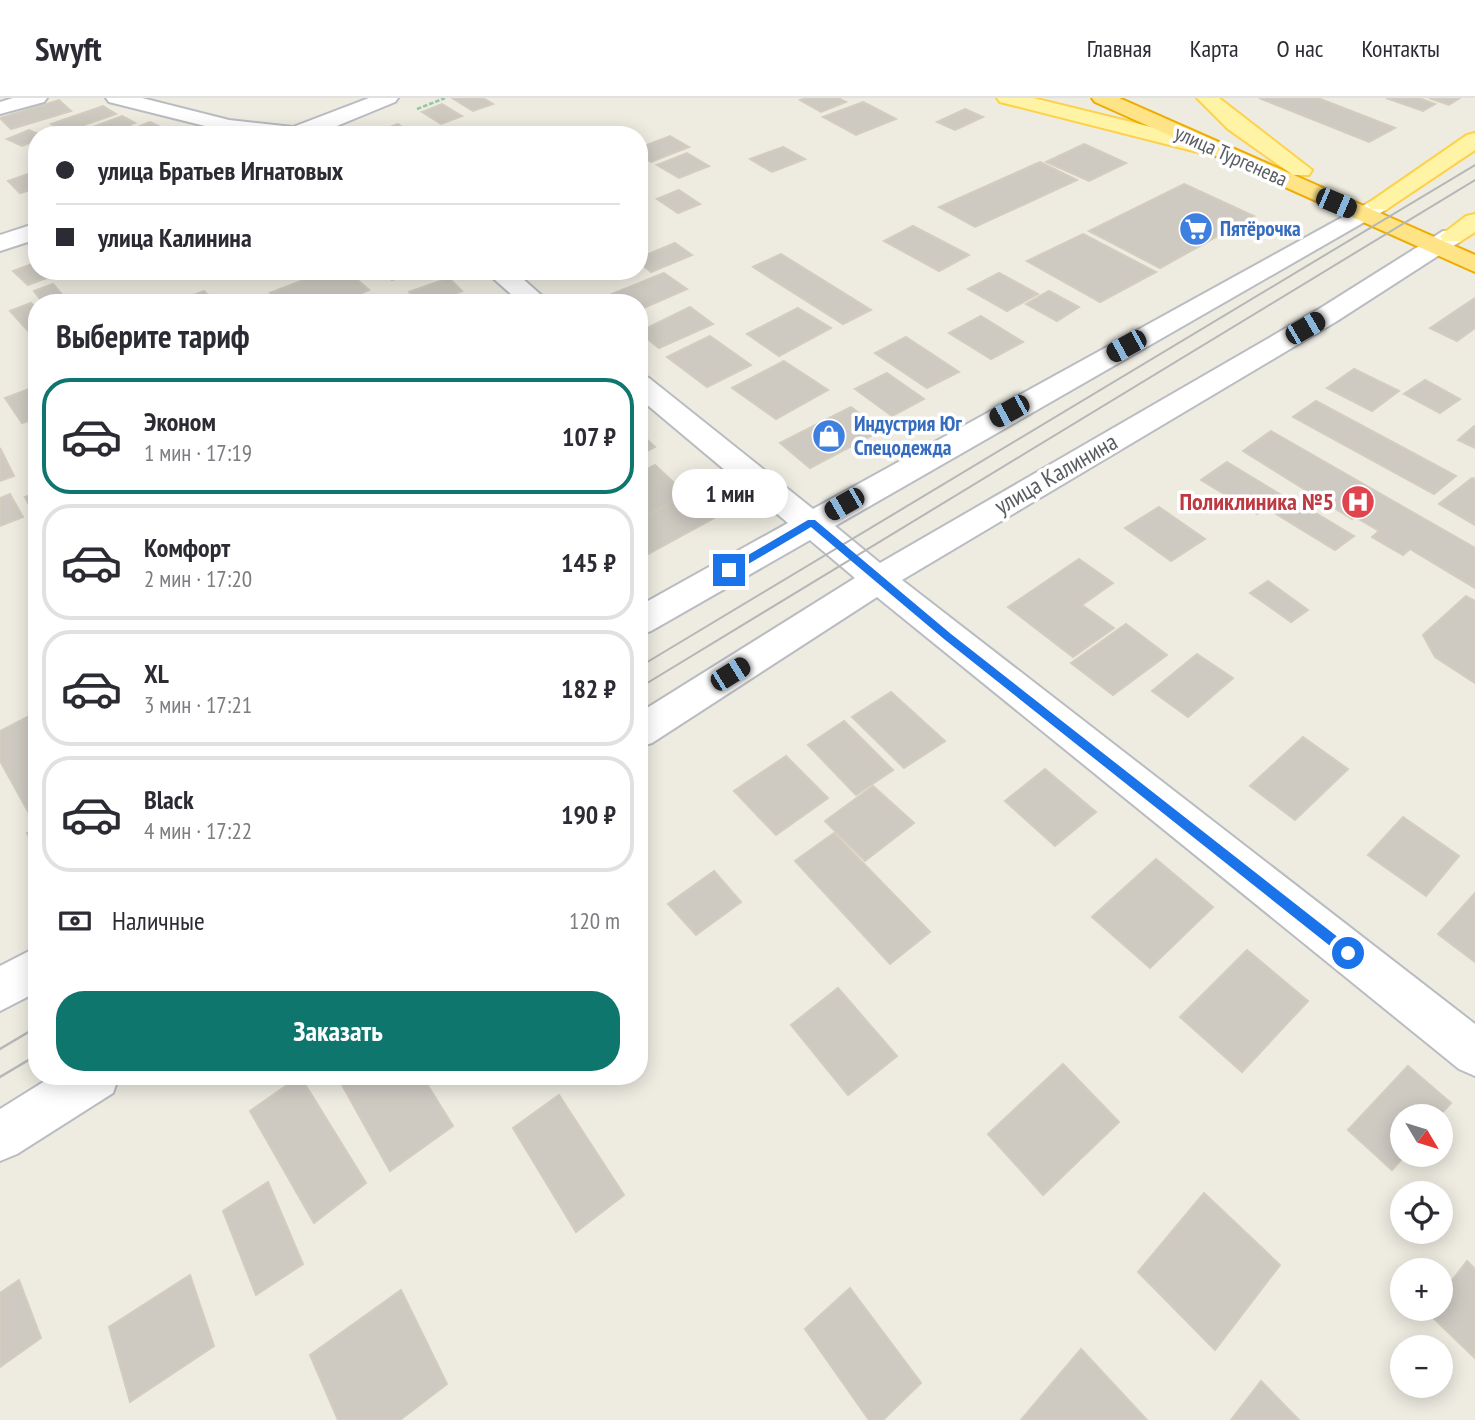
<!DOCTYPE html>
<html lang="ru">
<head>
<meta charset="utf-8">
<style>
	body { margin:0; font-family:"PT Sans Narrow",sans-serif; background:#f7f7f7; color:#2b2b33; height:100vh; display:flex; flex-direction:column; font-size:26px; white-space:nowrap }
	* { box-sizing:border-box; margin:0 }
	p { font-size:23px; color:#7c7c81 }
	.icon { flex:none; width:38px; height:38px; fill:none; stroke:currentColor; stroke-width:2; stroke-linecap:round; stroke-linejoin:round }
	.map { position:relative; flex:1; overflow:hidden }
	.details { position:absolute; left:28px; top:196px; width:620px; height:791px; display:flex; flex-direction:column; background:#fff; border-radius:28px; box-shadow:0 4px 18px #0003 }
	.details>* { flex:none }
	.top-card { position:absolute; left:28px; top:28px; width:620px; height:154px; border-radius:28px; box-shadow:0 4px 18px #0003; display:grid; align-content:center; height:154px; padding:0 28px; background:#fff }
	.needle { width:46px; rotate:128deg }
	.fabs { position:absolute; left:1390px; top:1006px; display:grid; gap:14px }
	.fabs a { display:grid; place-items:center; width:63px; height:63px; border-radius:50%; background:#fff; box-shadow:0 4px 18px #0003; font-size:35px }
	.end { position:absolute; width:32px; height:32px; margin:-16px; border:9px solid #1a73e8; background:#fff; box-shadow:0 0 0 4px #fff }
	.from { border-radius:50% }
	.bubble { position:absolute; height:49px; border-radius:24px; background:#fff; box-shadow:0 4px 18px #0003; font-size:23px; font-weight:700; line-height:49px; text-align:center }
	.car { position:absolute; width:21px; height:42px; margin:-21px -10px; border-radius:9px; box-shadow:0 0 5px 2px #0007; background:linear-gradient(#222 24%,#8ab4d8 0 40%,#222 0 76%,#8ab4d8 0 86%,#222 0) }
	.top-card b { display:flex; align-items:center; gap:24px; height:66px; font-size:26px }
	.top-card b+b { border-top:2px solid #e1e1e2 }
	.top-card i { width:18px; height:18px; background:#2b2b33 }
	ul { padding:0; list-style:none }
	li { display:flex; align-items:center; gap:21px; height:116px; margin:0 14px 10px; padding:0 14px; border:4px solid #e1e1e2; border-radius:28px }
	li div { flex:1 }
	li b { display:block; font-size:26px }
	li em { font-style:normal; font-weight:700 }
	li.current { border-color:#0f766e }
	li>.icon { width:63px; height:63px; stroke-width:1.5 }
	h2 { padding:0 28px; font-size:32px; line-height:84px }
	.pay { display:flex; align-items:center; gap:18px; height:77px; padding:0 28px; font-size:26px }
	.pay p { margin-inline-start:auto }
	.button { display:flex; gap:14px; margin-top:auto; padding:14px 28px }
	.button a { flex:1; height:80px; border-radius:28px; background:#0f766e; color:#fff; font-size:28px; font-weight:700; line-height:80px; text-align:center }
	header { display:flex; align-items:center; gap:42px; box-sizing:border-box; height:98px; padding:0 35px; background:#fff; border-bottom:2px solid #e1e1e2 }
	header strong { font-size:33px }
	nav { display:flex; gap:38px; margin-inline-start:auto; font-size:24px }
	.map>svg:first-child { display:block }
	.building { fill:#cecac2; stroke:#d3cdbf; stroke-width:2 }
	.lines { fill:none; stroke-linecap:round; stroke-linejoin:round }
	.minor-casing { stroke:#b9bcc1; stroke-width:4 }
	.major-casing { stroke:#fed14a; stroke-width:4 }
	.highway-casing { stroke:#efac00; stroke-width:4 }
	.path { stroke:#91c7a3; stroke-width:2.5; stroke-dasharray:4.5 2; stroke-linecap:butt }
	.minor { fill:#fff; fill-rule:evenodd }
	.major { fill:#fff3a5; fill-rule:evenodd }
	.highway { fill:#ffe487; fill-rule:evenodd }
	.tram-far1 { stroke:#b5b6b6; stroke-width:2 }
	.tram { stroke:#b5b6b6; stroke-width:2.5 }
	.route { fill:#1a73e8 }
	.labels { text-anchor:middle; stroke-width:7; stroke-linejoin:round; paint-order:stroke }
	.far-street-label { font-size:21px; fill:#595e63; stroke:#fff }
	.far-shop-label { font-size:21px; font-weight:bold; fill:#366cbe; stroke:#fff; text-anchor:start }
	.street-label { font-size:24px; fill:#595e63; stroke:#fff }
	.health-label { font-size:24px; font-weight:bold; fill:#be3a42; stroke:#fff; text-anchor:end }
</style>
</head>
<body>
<header>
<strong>Swyft</strong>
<nav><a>Главная</a><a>Карта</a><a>О нас</a><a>Контакты</a></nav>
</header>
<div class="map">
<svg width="1475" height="1322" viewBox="0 0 1475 1322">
	<rect width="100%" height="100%" fill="#eeece1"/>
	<g class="building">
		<path d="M452,0h31l10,6 -20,7z"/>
		<path d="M806,0h32l8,4 -25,10 -21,-12z"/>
		<path d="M1259,0h59l77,30 -26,14z"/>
		<path d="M1386,0h33l16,6 -12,7z"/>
		<path d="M1429,0h31l-11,7z"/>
		<path d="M59,2l12,11 -60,18 -11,-11z"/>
		<path d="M863,4l33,17 -40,16 -33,-18z"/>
		<path d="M442,6l20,12 -21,8 -19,-12z"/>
		<path d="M103,8l13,8 -52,18 -13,-8z"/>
		<path d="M965,11l18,8 -28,13 -18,-8z"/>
		<path d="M122,18l13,7 -28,12 -14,-8z"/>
		<path d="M150,24l26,13h-58z"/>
		<path d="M398,26l11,8 -29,3 -4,-3z"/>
		<path d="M29,32l11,5 -3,5 -15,6 -15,-7z"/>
		<path d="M670,38l19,11 -38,15 -12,-8v-6z"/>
		<path d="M1084,46l42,19 -37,18 -43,-19z"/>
		<path d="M783,49l22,12 -33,13 -22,-13z"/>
		<path d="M687,55l22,13 -30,12 -22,-13z"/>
		<path d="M1040,64l37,18 -102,47 -36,-20z"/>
		<path d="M37,73v17l-17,5 -12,-12z"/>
		<path d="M1184,86l70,32 -94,52 -71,-37z"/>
		<path d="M679,92l21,14 -22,9 -21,-14z"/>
		<path d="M913,128l56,29 -30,16 -55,-30z"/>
		<path d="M1083,136l73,38 -56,30 -73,-41z"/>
		<path d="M675,145l17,12 -41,17 -12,-10v-4z"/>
		<path d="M781,156l90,56 -28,14 -90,-57z"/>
		<path d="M37,164v9l20,3 -29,11 -15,-14z"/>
		<path d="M327,173h20l22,19 -31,13h-58l-10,-10z"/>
		<path d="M382,173h32l-22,9z"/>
		<path d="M664,175l23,16 -48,21v-7h-16l-11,-9z"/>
		<path d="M999,175l39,21 -31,17 -39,-22z"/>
		<path d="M449,180l13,13 -32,12h-11l-10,-11z"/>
		<path d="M53,186l16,19h-26l-9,-12z"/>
		<path d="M204,193l11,11 -41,1z"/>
		<path d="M1049,193l30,16 -22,14 -31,-17z"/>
		<path d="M1475,200v30l-18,13 -27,-13z"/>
		<path d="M31,205l6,6v21l-7,3 -20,-22z"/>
		<path d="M690,209l23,17 -54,24 -20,-16z"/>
		<path d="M798,210l33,20 -52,28 -32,-22z"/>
		<path d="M981,218l42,26 -32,17 -42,-26z"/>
		<path d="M710,238l41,29 -44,22 -40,-30z"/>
		<path d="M906,239l53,35 -32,16 -52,-35z"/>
		<path d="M784,263l44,29 -52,29 -44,-31z"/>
		<path d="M1354,271l45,22 -27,20 -45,-23z"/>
		<path d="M887,275l37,26 -32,17 -37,-27z"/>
		<path d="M1425,282l35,19 -20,14 -36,-19z"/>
		<path d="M37,288v32l-15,5 -17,-25z"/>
		<path d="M1316,303l140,75 -22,18 -141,-77z"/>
		<path d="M851,309l31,23 -72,38 -30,-25z"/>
		<path d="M1474,328l1,1v21l-17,-8z"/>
		<path d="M1271,333l204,117v40l-65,-39 -7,6 -31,-18 7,-6 -24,-14 -3,2 -109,-68z"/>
		<path d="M639,334l16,15 -16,8z"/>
		<path d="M0,350l14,28 -14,5z"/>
		<path d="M1227,364l56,34 -26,18 -56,-34z"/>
		<path d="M655,367l32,30 -48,24v-46z"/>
		<path d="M1472,380l3,1v46l-36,-21z"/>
		<path d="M37,394v27h-1l-11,-22z"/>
		<path d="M10,396l13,23 -23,9v-28z"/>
		<path d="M687,397l27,23 -75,41v-39z"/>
		<path d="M1294,402l60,36 -19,14 -59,-36z"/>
		<path d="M1159,409l46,32 -34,22 -46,-33z"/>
		<path d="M1079,461l34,24 -31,22 32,23 -41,29 -65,-50z"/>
		<path d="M1268,483l40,29 -17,12 -41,-29z"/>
		<path d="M1466,498l9,5v82l-40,-26 -12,-22z"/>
		<path d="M1126,526l41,31 -54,40 -42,-32z"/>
		<path d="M1197,556l36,24 -45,39 -36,-26z"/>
		<path d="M891,594l54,49 -41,27 -52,-51z"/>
		<path d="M37,614v114h-1l-36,-65v-30z"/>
		<path d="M844,623l49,49 -37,25 -48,-50z"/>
		<path d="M1303,639l45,32 -53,51 -45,-34z"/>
		<path d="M786,658l42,42 -52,37 -42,-44z"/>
		<path d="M1045,671l51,43 -41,34 -50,-45z"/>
		<path d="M873,688l41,37 -49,38 -40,-40z"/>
		<path d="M1403,719l56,39 -33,40 -58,-41z"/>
		<path d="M37,730v27l-10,-22z"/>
		<path d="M834,735l96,99 -40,32 -95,-103z"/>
		<path d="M1156,761l57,48 -63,61 -58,-51z"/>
		<path d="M714,773l27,31 -45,33 -28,-31z"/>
		<path d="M1475,795v69l-37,-28z"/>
		<path d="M1247,852l61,51 -66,71 -62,-55z"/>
		<path d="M838,890l59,68 -49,39 -57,-70z"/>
		<path d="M1063,966l56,58 -76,73 -55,-61z"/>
		<path d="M1408,968l43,37 -12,13h-37v39h3l-13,15 -44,-40z"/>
		<path d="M300,978l66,107 -52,40 -64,-112z"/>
		<path d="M337,978h85l31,50 -63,45z"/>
		<path d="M559,997l65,100 -48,37 -63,-104z"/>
		<path d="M268,1084l35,82 -47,31 -33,-84z"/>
		<path d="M1204,1095l76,72 -65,85 -77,-78z"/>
		<path d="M1467,1163l8,8v89l-47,-45 3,-4h9v-13z"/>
		<path d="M190,1177l24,71 -84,56 -21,-75z"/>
		<path d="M19,1182l22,58 -41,29v-74z"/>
		<path d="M850,1190l71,95 -38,37h-14l-64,-91z"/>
		<path d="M401,1192l46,94 -47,36h-62l-28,-65z"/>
		<path d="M1081,1251l66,71h-126z"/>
		<path d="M1261,1283l38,39h-68z"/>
	</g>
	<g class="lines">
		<g class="minor-casing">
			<g id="minor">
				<path d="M13,0h34l-3,4 -44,12v-12z"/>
				<path d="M106,0h36l87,22 64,7 76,-29h29l-3,4 -80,33 -86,-3 -120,-30z"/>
				<path d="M1379,99l8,2 4,5 -4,5 -552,317 45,37 439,-254 124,-78h18l3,5 -3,5 -124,80 -435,259 573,444v52l-16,-7 -582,-472 -225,146 -13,4v-34l216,-135 -45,-38 -159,91 -12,4v-29l149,-83 -149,-125v-23l10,3 164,131z"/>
				<path d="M37,125v16l-37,12v-16z"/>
				<path d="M485,173h29l36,32h-29z"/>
				<path d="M37,849v45l-37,19v-45z"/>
				<path d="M53,978h66l-6,17 -96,61 -17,7v-52z"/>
			</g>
		</g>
		<g class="major-casing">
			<g id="major">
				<path d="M997,0h36l188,46 3,5 -11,7 -213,-54z"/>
				<path d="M1197,0h22l93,72 -3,5h-16l-65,-46z"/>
				<path d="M1475,35v17l-88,59h-16l-4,-5 100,-69z"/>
				<path d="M1475,116v18l-14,9h-18l-3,-5 26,-20z"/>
			</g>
		</g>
		<g class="highway-casing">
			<path id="highway" d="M1092,0h27l356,157v17l-380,-170z"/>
		</g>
		<path class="path" d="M417,11l28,-11"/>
		<use href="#minor" class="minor"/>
		<use href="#major" class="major"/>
		<use href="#highway" class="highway"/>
		<g class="tram-far1">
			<path d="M639,569l836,-502"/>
			<path d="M639,590l836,-508"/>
		</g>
		<g class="tram">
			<path d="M0,951l37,-22"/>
			<path d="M0,979l37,-22"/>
		</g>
	</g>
	<path class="route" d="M808,422h7l136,114 402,315v8h-9l-400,-318 -133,-112 -78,46h-7v-5z"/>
	<defs>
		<g id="supermarket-disc" transform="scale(1.75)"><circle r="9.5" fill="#3f7fe0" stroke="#fff"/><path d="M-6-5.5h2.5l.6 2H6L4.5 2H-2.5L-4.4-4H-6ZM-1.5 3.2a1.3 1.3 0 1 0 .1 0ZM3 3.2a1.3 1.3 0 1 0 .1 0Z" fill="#fff"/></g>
		<g id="shop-disc" transform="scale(1.75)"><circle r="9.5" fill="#3f7fe0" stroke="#fff"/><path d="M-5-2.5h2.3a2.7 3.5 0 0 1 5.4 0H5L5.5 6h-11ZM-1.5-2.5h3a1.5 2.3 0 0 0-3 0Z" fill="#fff"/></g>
		<g id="hospital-disc" transform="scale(1.75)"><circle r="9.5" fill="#e0444e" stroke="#fff"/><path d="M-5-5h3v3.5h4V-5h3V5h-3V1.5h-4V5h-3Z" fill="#fff"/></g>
	</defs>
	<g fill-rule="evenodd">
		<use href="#supermarket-disc" x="1196" y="131"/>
		<use href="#shop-disc" x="829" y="338"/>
		<use href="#hospital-disc" x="1358" y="404"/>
	</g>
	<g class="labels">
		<g class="far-street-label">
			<text transform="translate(1231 58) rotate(24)" y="7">улица Тургенева</text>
		</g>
		<g class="far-shop-label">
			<text x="1220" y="138">Пятёрочка</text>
			<text x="854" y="333">Индустрия Юг<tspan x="854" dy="24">Спецодежда</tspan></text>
		</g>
		<g class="street-label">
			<text transform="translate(1056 376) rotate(-30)" y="8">улица Калинина</text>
		</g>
		<g class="health-label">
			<text x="1334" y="412">Поликлиника №5</text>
		</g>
	</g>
</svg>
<div class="fabs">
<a><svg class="needle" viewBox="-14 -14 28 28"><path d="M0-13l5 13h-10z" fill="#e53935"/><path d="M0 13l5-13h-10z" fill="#7c7c81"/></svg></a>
<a><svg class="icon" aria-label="locate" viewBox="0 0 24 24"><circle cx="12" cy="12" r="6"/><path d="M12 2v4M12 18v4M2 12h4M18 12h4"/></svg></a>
<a>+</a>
<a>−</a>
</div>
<i class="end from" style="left:1348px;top:855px"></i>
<i class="end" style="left:729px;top:472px"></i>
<div class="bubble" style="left:672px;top:371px;width:116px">1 мин</div>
<i class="car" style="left:1336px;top:105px;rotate:113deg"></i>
<i class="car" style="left:1305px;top:230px;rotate:60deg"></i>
<i class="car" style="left:1126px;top:248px;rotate:241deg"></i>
<i class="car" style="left:1009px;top:313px;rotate:241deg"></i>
<i class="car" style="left:844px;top:406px;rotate:240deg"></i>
<i class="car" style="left:730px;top:576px;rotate:58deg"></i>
<div class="top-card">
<b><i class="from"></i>улица Братьев Игнатовых</b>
<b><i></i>улица Калинина</b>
</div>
<section class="details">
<h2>Выберите тариф</h2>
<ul>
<li class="current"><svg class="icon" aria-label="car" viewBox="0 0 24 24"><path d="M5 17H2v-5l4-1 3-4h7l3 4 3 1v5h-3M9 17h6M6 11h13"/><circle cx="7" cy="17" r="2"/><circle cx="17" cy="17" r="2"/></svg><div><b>Эконом</b><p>1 мин · 17:19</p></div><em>107 ₽</em></li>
<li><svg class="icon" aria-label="car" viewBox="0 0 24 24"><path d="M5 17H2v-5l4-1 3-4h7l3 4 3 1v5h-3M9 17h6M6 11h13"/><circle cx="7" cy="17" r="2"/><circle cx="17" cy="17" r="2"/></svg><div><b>Комфорт</b><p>2 мин · 17:20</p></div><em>145 ₽</em></li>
<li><svg class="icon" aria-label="car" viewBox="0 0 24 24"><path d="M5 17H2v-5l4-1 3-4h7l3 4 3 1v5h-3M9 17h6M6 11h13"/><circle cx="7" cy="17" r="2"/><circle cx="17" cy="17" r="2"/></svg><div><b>XL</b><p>3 мин · 17:21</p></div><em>182 ₽</em></li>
<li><svg class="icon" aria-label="car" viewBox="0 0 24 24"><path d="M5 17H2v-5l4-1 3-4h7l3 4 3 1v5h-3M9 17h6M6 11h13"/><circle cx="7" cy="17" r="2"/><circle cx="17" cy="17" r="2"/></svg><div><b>Black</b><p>4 мин · 17:22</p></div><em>190 ₽</em></li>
</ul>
<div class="pay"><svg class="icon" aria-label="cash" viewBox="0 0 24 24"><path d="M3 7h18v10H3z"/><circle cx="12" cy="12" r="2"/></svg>Наличные<p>120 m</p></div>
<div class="button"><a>Заказать</a></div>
</section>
</div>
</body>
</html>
